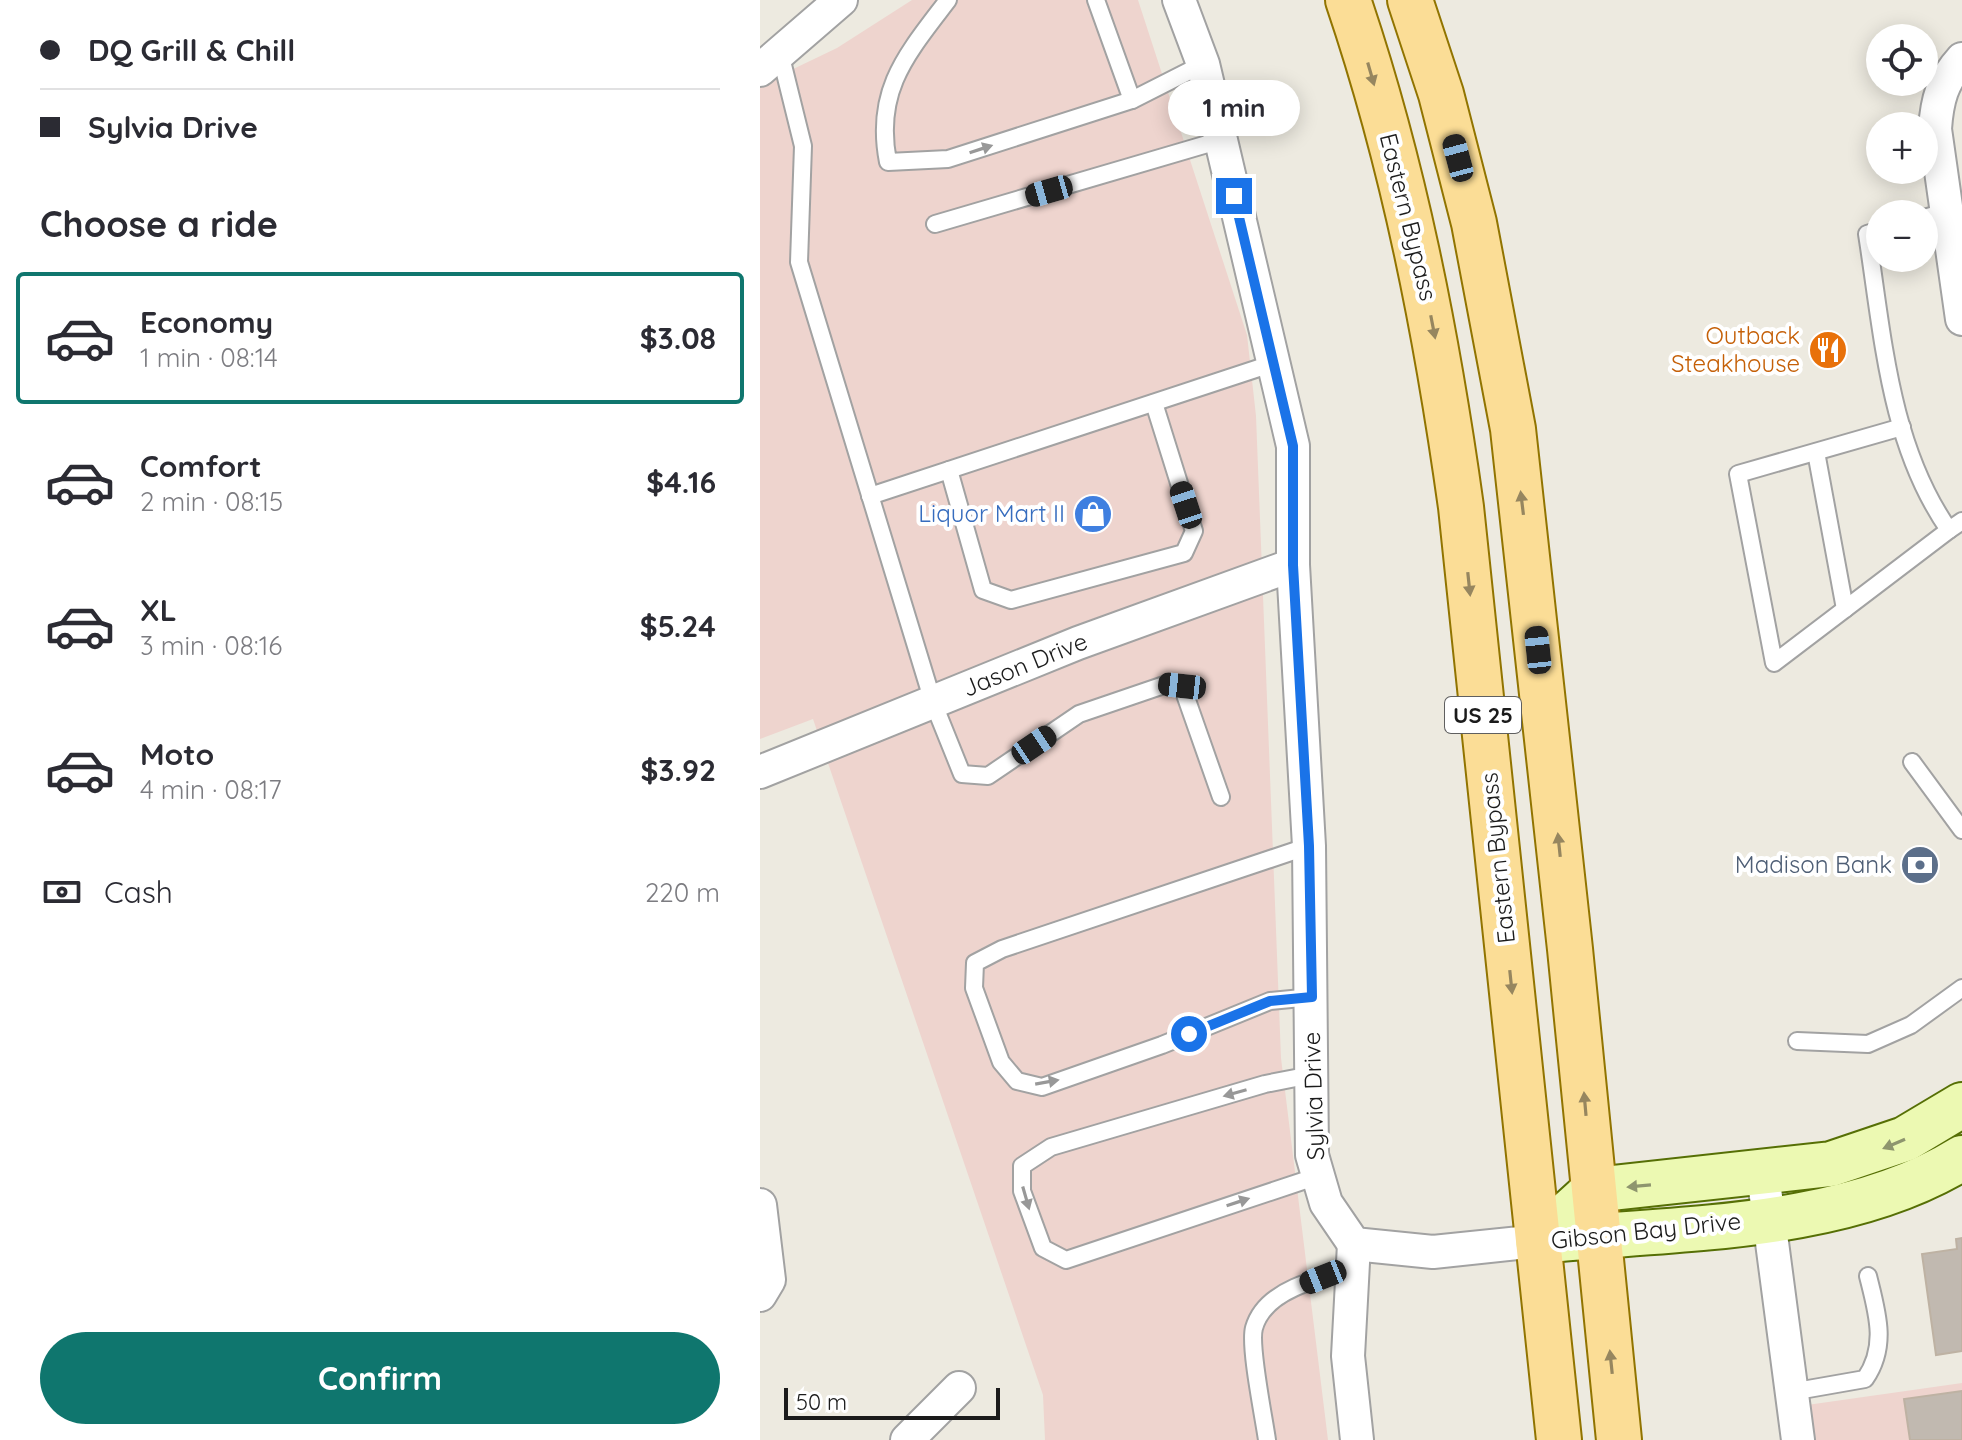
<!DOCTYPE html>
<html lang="en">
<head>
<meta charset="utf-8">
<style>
	body { margin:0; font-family:Quicksand,sans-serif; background:#f2f2f3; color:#2b2b33; height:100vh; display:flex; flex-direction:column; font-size:30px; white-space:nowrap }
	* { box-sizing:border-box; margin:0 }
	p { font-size:26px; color:#7c7c81 }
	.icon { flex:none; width:44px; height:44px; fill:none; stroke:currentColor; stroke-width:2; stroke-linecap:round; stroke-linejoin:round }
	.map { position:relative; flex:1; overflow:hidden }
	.details { display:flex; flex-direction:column; background:#fff; width:760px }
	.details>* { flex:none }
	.banner { display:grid; align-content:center; height:176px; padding:0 40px; background:#fff }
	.fabs { position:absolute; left:1106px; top:24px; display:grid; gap:16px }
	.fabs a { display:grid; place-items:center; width:72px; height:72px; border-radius:50%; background:#fff; box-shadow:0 4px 20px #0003; font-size:40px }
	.scale { position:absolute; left:24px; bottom:20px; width:216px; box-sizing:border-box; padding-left:8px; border:4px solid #1b1b1b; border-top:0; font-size:22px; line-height:28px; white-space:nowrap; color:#1b1b1b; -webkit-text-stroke:6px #fff; paint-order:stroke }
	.end { position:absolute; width:36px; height:36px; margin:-18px; border:10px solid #1a73e8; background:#fff; box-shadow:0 0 0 4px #fff }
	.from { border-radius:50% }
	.bubble { position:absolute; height:56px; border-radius:28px; background:#fff; box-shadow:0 4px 20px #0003; font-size:26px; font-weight:700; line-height:56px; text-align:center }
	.car { position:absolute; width:24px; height:48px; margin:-24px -12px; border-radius:10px; box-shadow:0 0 6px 2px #0007; background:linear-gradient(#222 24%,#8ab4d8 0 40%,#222 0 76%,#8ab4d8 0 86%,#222 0) }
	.banner b { display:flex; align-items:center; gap:28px; height:76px; font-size:30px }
	.banner b+b { border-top:2px solid #e1e1e2 }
	.banner i { width:20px; height:20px; background:#2b2b33 }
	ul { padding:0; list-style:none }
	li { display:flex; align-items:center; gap:24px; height:132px; margin:0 16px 12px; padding:0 24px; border:4px solid transparent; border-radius:8px }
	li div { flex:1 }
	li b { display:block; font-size:30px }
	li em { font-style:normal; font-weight:700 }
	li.on { border-color:#0f766e }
	li>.icon { width:72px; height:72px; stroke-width:1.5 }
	h2 { padding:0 40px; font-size:36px; line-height:96px }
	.pay { display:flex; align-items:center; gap:20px; height:88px; padding:0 40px; font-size:30px }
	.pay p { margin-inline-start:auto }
	.action { display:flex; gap:16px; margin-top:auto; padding:16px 40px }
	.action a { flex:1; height:92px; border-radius:48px; background:#0f766e; color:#fff; font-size:32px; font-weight:700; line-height:92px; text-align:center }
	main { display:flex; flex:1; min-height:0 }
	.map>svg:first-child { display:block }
	.commercial { fill:#eed4ce }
	.building { fill:#c1b9b0; stroke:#beb2a3; stroke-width:2 }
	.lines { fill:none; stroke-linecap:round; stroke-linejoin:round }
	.lane-casing { stroke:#a2a2a2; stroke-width:20 }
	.street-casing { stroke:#a2a2a2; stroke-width:36 }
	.secondary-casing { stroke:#566f05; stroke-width:48 }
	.primary-casing { stroke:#917400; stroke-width:48 }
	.lane { stroke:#fff; stroke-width:16 }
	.street { stroke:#fff; stroke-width:32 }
	.secondary { stroke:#ecf9b2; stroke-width:44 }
	.primary { stroke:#fbdd96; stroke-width:44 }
	.oneway { fill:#96865f }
	.oneway2 { fill:#989898 }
	.oneway3 { fill:#8e956e }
	.route { stroke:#1a73e8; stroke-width:10 }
	.labels { text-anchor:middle; stroke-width:8; stroke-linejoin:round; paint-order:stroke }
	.shield { fill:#fff; stroke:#5f5f5f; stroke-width:2 }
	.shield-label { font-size:22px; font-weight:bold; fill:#1b1b1b }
	.street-label { font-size:24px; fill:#1b1b1b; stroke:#fff }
	.food-label { font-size:24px; fill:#c56008; stroke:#fff; text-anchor:end }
	.shop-label { font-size:24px; fill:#366cbe; stroke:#fff; text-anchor:end }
	.service-label { font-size:24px; fill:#4e5e75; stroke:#fff; text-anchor:end }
</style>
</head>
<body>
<main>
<section class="details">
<div class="banner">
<b><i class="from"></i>DQ Grill &amp; Chill</b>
<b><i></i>Sylvia Drive</b>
</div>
<h2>Choose a ride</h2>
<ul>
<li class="on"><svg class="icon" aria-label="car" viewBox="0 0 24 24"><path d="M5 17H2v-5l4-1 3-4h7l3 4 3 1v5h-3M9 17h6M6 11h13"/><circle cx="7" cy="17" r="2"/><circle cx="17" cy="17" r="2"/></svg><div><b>Economy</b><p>1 min · 08:14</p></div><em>$3.08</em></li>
<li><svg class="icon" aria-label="car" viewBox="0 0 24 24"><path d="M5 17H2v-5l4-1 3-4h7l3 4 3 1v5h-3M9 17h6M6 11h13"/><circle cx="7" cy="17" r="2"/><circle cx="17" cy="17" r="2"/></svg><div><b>Comfort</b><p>2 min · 08:15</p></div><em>$4.16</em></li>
<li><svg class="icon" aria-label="car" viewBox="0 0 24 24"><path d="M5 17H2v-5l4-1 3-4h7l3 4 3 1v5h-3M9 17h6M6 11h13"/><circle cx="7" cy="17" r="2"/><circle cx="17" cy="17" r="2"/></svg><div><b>XL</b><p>3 min · 08:16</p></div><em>$5.24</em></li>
<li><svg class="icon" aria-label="car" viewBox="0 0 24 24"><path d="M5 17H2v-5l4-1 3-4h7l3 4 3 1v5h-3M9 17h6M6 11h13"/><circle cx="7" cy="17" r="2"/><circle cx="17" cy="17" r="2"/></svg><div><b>Moto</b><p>4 min · 08:17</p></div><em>$3.92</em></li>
</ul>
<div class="pay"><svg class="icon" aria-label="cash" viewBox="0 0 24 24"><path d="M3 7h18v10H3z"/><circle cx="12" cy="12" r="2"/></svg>Cash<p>220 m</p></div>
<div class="action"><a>Confirm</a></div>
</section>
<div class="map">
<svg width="1202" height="1440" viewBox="0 0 1202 1440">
	<rect width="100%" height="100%" fill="#edeae0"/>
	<g class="commercial">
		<path d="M152,0h226l109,335 9,81 25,642 47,382h-283l-2,-45 -230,-676 -53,20v-654l77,-37z"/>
		<path d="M1202,1383v57h-150l-5,-35z"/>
	</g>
	<g class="building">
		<path d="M1202,1238v113l-26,4 -14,-101 35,-5 -1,-10z"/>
		<path d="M1202,1391v49h-52l-6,-41z"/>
	</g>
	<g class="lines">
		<g class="lane-casing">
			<g id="lane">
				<path d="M188,0c-41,54 -74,90 -60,162l60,-3 184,-59 71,-36"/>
				<path d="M336,0l36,100"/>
				<path d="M20,53l23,93 -4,116 134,440 29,72 26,2 91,-62 85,-29 18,1 39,111"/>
				<path d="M1164,218l22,-6"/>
				<path d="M175,224l286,-84"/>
				<path d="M1120,230l-13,4c16,101 22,210 82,296l13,-9"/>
				<path d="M1142,427l-164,47 36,189 175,-133"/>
				<path d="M1056,452l29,157"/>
				<path d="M189,470l34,120 28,10 173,-47 10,-22 -40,-128"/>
				<path d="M110,496l404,-133"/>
				<path d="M1152,762l50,68"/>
				<path d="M549,846l-307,103 -27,14 -1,25 27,74 16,19 25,6 120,-42 108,-44 42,-4"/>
				<path d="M1037,1041l71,3 43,-19 51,-37"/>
				<path d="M551,1075l-46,9 -214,63 -29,19v25l21,57 23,12 252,-84"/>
				<path d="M1031,1392l74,-13c23,-33 12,-67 3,-103"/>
				<path d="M507,1440c-3,-22 -18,-94 -13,-112 11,-39 65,-50 98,-57"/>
			</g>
		</g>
		<g class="street-casing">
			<g id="street">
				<path d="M419,0l24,64 90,382v119l16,281 3,309 14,48 28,41 79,8 105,-11"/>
				<path d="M1202,59c-20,22 -25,41 -27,70l27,190"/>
				<path d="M0,70l81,-70"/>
				<path d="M0,772l318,-129 215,-78"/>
				<path d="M1003,1174l35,266"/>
				<path d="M0,1205l9,75 -9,15"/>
				<path d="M594,1244l-6,112 9,84"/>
				<path d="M147,1440l52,-52"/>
			</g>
		</g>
		<g class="secondary-casing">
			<g id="secondary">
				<path d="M800,1239c129,-11 289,-11 402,-81"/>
				<path d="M778,1241l56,-51 237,-26 74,-25 57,-34"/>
			</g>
		</g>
		<g class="primary-casing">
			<g id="primary">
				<path d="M588,0c56,165 89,335 113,507l98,933"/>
				<path d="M650,0l31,94 33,129 39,206 57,520 49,491"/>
			</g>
		</g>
		<use href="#lane" class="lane"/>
		<use href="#street" class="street"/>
		<use href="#secondary" class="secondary"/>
		<use href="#primary" class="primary"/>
	</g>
	<defs><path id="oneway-solid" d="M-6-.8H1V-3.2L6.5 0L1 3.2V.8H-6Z" transform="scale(2)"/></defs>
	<g class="oneway">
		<use href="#oneway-solid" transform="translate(611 74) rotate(74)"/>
		<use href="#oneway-solid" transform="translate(673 327) rotate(79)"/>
		<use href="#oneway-solid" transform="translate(762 503) rotate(-97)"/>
		<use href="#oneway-solid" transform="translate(709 584) rotate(84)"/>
		<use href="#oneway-solid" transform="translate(799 845) rotate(-96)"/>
		<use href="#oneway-solid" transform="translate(751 982) rotate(84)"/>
		<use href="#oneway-solid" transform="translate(825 1104) rotate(-95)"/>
		<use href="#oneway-solid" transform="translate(851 1362) rotate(-96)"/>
	</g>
	<g class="oneway2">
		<use href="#oneway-solid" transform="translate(221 149) rotate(-18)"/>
		<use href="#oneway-solid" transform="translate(287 1082) rotate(-10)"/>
		<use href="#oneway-solid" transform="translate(475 1093) rotate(164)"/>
		<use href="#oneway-solid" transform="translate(266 1198) rotate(74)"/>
		<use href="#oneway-solid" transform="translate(478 1202) rotate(-18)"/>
	</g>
	<g class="oneway3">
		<use href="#oneway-solid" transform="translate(1134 1144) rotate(157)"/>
		<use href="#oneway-solid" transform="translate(879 1186) rotate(175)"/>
	</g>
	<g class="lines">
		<path class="route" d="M429,1034l81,-33 42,-4 -3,-151 -16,-281v-119l-59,-250"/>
	</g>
	<defs>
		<g id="restaurant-disc" transform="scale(2)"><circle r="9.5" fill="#e8710a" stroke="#fff"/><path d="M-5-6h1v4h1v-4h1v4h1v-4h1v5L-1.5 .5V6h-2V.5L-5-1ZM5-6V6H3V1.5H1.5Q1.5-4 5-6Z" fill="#fff"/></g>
		<g id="shop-disc" transform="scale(2)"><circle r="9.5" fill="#3f7fe0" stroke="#fff"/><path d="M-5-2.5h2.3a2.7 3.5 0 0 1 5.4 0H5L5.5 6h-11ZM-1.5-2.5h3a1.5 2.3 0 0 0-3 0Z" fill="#fff"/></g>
		<g id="bank-disc" transform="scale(2)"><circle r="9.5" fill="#5c6f8a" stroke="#fff"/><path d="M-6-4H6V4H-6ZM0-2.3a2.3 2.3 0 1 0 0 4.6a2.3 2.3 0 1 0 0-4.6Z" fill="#fff"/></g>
	</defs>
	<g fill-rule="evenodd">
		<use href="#restaurant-disc" x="1068" y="350"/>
		<use href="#shop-disc" x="333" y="514"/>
		<use href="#bank-disc" x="1160" y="865"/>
	</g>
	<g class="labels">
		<rect class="shield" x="685" y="697" width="76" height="36" rx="6"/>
		<g class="shield-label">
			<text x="723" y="723">US 25</text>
		</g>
		<g class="street-label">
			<text transform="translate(648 217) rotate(76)" y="8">Eastern Bypass</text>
			<text transform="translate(265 665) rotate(-22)" y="8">Jason Drive</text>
			<text transform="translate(738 858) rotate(-96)" y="8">Eastern Bypass</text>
			<text transform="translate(554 1096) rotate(-92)" y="8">Sylvia Drive</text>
			<text transform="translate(886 1231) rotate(-6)" y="8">Gibson Bay Drive</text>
		</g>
		<g class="food-label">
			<text x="1040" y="344">Outback<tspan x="1040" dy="28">Steakhouse</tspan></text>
		</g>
		<g class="shop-label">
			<text x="305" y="522">Liquor Mart II</text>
		</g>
		<g class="service-label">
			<text x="1132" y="873">Madison Bank</text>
		</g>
	</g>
</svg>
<div class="fabs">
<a><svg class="icon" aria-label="locate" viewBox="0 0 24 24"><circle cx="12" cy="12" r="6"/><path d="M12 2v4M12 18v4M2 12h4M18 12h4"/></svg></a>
<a>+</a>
<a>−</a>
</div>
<div class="scale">50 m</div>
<i class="end from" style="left:429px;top:1034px"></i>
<i class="end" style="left:474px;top:196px"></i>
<div class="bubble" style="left:408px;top:80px;width:132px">1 min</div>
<i class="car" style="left:698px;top:158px;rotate:345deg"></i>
<i class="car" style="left:289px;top:191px;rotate:254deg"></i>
<i class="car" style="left:426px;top:505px;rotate:342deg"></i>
<i class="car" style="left:778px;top:650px;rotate:354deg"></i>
<i class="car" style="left:422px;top:686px;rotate:276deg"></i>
<i class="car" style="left:274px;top:745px;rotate:56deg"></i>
<i class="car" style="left:563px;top:1277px;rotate:248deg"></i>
</div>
</main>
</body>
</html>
